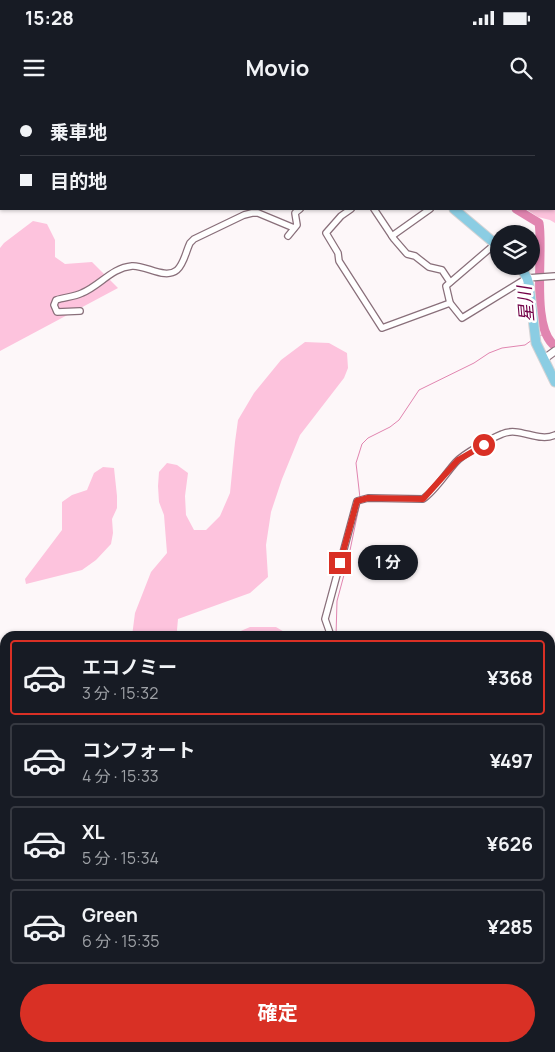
<!DOCTYPE html>
<html lang="ja">
<head>
<meta charset="utf-8">
<style>
	body { margin:0; font-family:Manrope,"Noto Sans JP",sans-serif; background:#242831; color:#f1f3f6; height:100vh; display:flex; flex-direction:column; font-size:19px; white-space:nowrap }
	* { box-sizing:border-box; margin:0 }
	p { font-size:16px; color:#9ea1a6 }
	.icon { flex:none; width:28px; height:28px; fill:none; stroke:currentColor; stroke-width:2; stroke-linecap:round; stroke-linejoin:round }
	.map { position:relative; flex:1; overflow:hidden }
	.side { position:absolute; left:0px; top:531px; width:555px; height:421px; display:flex; flex-direction:column; background:#171b24; border-radius:15px 15px 0 0; box-shadow:0 1px 4px #0004 }
	.side>* { flex:none }
	.guide { position:absolute; left:0px; top:0px; width:555px; height:110px; box-shadow:0 1px 4px #0004; display:grid; align-content:center; height:110px; padding:0 20px; background:#171b24 }
	.tools { position:absolute; left:490px; top:125px; display:grid; gap:10px }
	.tools a { display:grid; place-items:center; width:50px; height:50px; border-radius:50%; background:#171b24; box-shadow:0 1px 4px #0004; font-size:25px }
	.end { position:absolute; width:22px; height:22px; margin:-11px; border:6px solid #d93025; background:#fff; box-shadow:0 0 0 2px #fff }
	.from { border-radius:50% }
	.bubble { position:absolute; height:35px; border-radius:18px; background:#171b24; box-shadow:0 1px 4px #0004; font-size:16px; font-weight:700; line-height:35px; text-align:center }
	.guide b { display:flex; align-items:center; gap:18px; height:48px; font-size:19px }
	.guide b+b { border-top:1px solid #363941 }
	.guide i { width:12px; height:12px; background:#f1f3f6 }
	ul { padding:9px 0 0; list-style:none }
	li { display:flex; align-items:center; gap:15px; height:75px; margin:0 10px 8px; padding:0 10px; border:2px solid #363941; border-radius:5px }
	li div { flex:1 }
	li b { display:block; font-size:19px }
	li em { font-style:normal; font-weight:700 }
	li.selected { border-color:#d93025 }
	li>.icon { width:45px; height:45px; stroke-width:1.5 }
	.cta { display:flex; gap:10px; margin-top:auto; padding:10px 20px }
	.cta a { flex:1; height:58px; border-radius:30px; background:#d93025; color:#fff; font-size:20px; font-weight:700; line-height:58px; text-align:center }
	.status { display:flex; justify-content:space-between; align-items:center; height:35px; padding:0 25px; background:#171b24; direction:ltr }
	.status svg { height:14px; fill:currentColor }
	header { display:flex; justify-content:space-between; align-items:center; height:65px; padding:0 20px; background:#171b24; font-size:22px; font-weight:700 }
	.map>svg:first-child { display:block }
	.green { fill:#fdc3dd }
	.lines { fill:none; stroke-linecap:round; stroke-linejoin:round }
	.stream { stroke:#e185b0; stroke-width:1 }
	.river { stroke:#e185b0; stroke-width:9 }
	.minor-casing { stroke:#896f7a; stroke-width:8 }
	.tertiary-casing { stroke:#896f7a; stroke-width:9 }
	.primary-casing { stroke:#d5d3d4; stroke-width:11 }
	.minor { stroke:#fff; stroke-width:5.5 }
	.tertiary { stroke:#fff; stroke-width:7 }
	.primary { stroke:#8bcde3; stroke-width:9 }
	.route { stroke:#d93025; stroke-width:6 }
	.labels { text-anchor:middle; stroke-width:5; stroke-linejoin:round; paint-order:stroke }
	.water-label { font-size:18px; font-style:italic; fill:#720047; stroke:#fff }
</style>
</head>
<body>
<div class="status"><b>15:28</b><svg viewBox="0 0 49 12"><path d="M0 12V9h3v3zM5 12V6h3v6zM10 12V3h3v9zM15 12V0h3v12zM26 1h20v11H26zM47 4h2v5h-2z"/></svg></div>
<header><svg class="icon" aria-label="menu" viewBox="0 0 24 24"><path d="M4 6h16M4 12h16M4 18h16"/></svg>Movio<svg class="icon" aria-label="search" viewBox="0 0 24 24"><circle cx="10" cy="10" r="6"/><path d="M15 15l6 6"/></svg></header>
<div class="map">
<svg width="555" height="952" viewBox="0 0 555 952">
	<rect width="100%" height="100%" fill="#fdf7f9"/>
	<g class="green">
		<path d="M554,70h1v53l-5,-3 -12,-3 -12,-8h28z"/>
		<path d="M33,121l14,3 8,16v17l10,7 27,-2 26,26 -118,63v-103l4,-5z"/>
		<path d="M305,242l24,1 18,10 1,15 -4,10 -44,57 -18,44 -11,33 -5,33 2,32 -18,16 -72,26 -1,11 1,6h-46l3,-23 16,-41 16,-19 -3,-38 -5,-13 -1,-16 1,-14 8,-9 10,2 11,8 -3,23 1,19 8,15h12l14,-14 10,-23 5,-51 3,-22 16,-27 27,-33z"/>
		<path d="M103,367l11,1 3,28v12l-5,11 1,14 -2,11 -15,16 -14,10 -56,14 -1,-5 37,-49v-28l10,-7 15,-5 7,-17z"/>
		<path d="M250,527h26l15,9h-62z"/>
		<path d="M555,548v41l-5,1v-38z"/>
		<path d="M0,576l5,1v66h-5z"/>
		<path d="M555,618v32l-5,1v-32z"/>
		<path d="M5,680v80l-5,-1v-78z"/>
		<path d="M555,781v43l-5,-2v-39z"/>
		<path d="M0,793h5v155h59v4h-64z"/>
		<path d="M195,948h56l-15,4h-43z"/>
		<path d="M316,948h94l-6,4h-91z"/>
	</g>
	<g class="lines">
		<g class="stream">
			<path d="M540,236l5,-3"/>
			<path d="M360,398l-4,-35 6,-19 6,-6 22,-11 9,-7 20,-30 55,-27 15,-10 13,-5 23,-3 7,-5"/>
			<path d="M336,536l1,-35 11,-41 12,-58"/>
			<path d="M550,707l5,-3"/>
		</g>
		<g class="river">
			<path d="M429,0l1,1"/>
			<path d="M516,109l23,14c5,28 -9,105 16,123"/>
		</g>
		<g class="minor-casing">
			<g id="minor">
				<path d="M263,0l1,1"/>
				<path d="M159,1l1,-1"/>
				<path d="M0,88l1,-1"/>
				<path d="M351,109l-10,7 -15,17 12,20 1,8 43,67 68,-25"/>
				<path d="M374,109l20,30 13,15 8,2 14,11 13,3 8,12"/>
				<path d="M288,136l9,-11 -2,-12 5,-4"/>
				<path d="M392,136l38,-27"/>
				<path d="M495,144l-49,42 4,17 12,15 65,-40 28,-2"/>
				<path d="M80,211l-23,1 -3,-7 2,-5c9,-3 18,-3 26,-7 19,-8 29,-25 50,-27 14,-1 33,14 45,4 7,-6 9,-19 13,-27l4,-4 50,-24 8,-2h6l36,15"/>
				<path d="M331,536l-6,-17 32,-118 11,-3 55,1c12,-8 23,-26 33,-37 7,-8 36,-24 46,-28 17,-8 36,9 53,1"/>
				<path d="M0,790l5,-3"/>
				<path d="M0,802l5,5"/>
				<path d="M550,884l5,-1"/>
				<path d="M550,946l5,1"/>
				<path d="M27,952l9,-4"/>
				<path d="M287,952l1,-4"/>
			</g>
		</g>
		<g class="tertiary-casing">
			<path id="tertiary" d="M544,259l11,-8"/>
		</g>
		<g class="primary-casing">
			<g id="primary">
				<path d="M312,0l2,1"/>
				<path d="M454,109l45,38"/>
				<path d="M520,166l7,12 2,7 7,58 19,39"/>
			</g>
		</g>
		<use href="#minor" class="minor"/>
		<use href="#tertiary" class="tertiary"/>
		<use href="#primary" class="primary"/>
	</g>
	<g class="lines">
		<path class="route" d="M340,463l17,-62 11,-3 55,1 35,-39 26,-15"/>
	</g>
	<g class="labels">
		<g class="water-label">
			<text transform="translate(526 204) rotate(-95)" y="6">星川</text>
		</g>
	</g>
</svg>
<div class="tools">
<a><svg class="icon" aria-label="layers" viewBox="0 0 24 24"><path d="M12 4l9 5-9 5-9-5zM3 14l9 5 9-5"/></svg></a>
</div>
<i class="end from" style="left:484px;top:345px"></i>
<i class="end" style="left:340px;top:463px"></i>
<div class="bubble" style="left:358px;top:445px;width:60px">1 分</div>
<div class="guide">
<b><i class="from"></i>乗車地</b>
<b><i></i>目的地</b>
</div>
<section class="side">
<ul>
<li class="selected"><svg class="icon" aria-label="car" viewBox="0 0 24 24"><path d="M5 17H2v-5l4-1 3-4h7l3 4 3 1v5h-3M9 17h6M6 11h13"/><circle cx="7" cy="17" r="2"/><circle cx="17" cy="17" r="2"/></svg><div><b>エコノミー</b><p>3 分 · 15:32</p></div><em>¥368</em></li>
<li><svg class="icon" aria-label="car" viewBox="0 0 24 24"><path d="M5 17H2v-5l4-1 3-4h7l3 4 3 1v5h-3M9 17h6M6 11h13"/><circle cx="7" cy="17" r="2"/><circle cx="17" cy="17" r="2"/></svg><div><b>コンフォート</b><p>4 分 · 15:33</p></div><em>¥497</em></li>
<li><svg class="icon" aria-label="car" viewBox="0 0 24 24"><path d="M5 17H2v-5l4-1 3-4h7l3 4 3 1v5h-3M9 17h6M6 11h13"/><circle cx="7" cy="17" r="2"/><circle cx="17" cy="17" r="2"/></svg><div><b>XL</b><p>5 分 · 15:34</p></div><em>¥626</em></li>
<li><svg class="icon" aria-label="car" viewBox="0 0 24 24"><path d="M5 17H2v-5l4-1 3-4h7l3 4 3 1v5h-3M9 17h6M6 11h13"/><circle cx="7" cy="17" r="2"/><circle cx="17" cy="17" r="2"/></svg><div><b>Green</b><p>6 分 · 15:35</p></div><em>¥285</em></li>
</ul>
<div class="cta"><a>確定</a></div>
</section>
</div>
</body>
</html>
